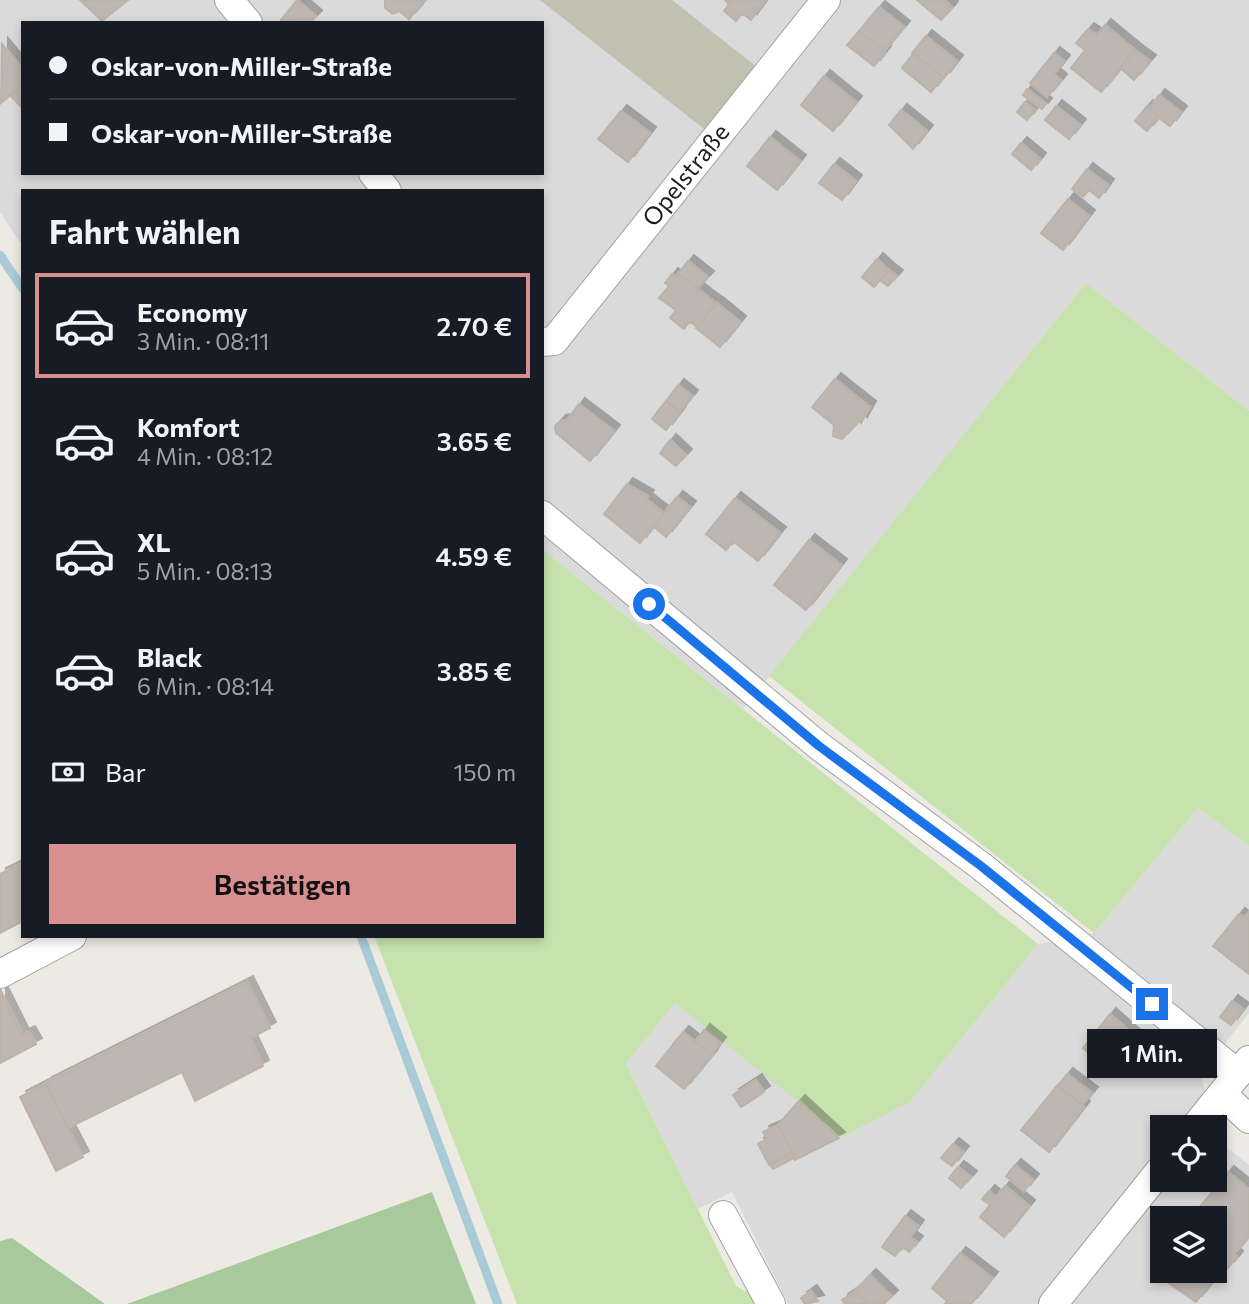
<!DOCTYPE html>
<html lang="de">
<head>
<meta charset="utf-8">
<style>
	body { margin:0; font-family:Commissioner,sans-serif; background:#20242c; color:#f1f3f6; height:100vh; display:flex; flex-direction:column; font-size:26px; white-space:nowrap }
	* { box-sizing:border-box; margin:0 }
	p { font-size:23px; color:#9ea1a6 }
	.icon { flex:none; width:38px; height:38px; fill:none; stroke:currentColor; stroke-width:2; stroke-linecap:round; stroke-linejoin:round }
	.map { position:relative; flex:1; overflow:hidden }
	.details { position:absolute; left:21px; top:189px; width:523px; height:749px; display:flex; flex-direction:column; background:#171b24; border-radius:0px; box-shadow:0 4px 10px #0003 }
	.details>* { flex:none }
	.banner { position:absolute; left:21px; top:21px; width:523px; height:154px; border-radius:0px; box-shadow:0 4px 10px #0003; display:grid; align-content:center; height:154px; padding:0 28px; background:#171b24 }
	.controls { position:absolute; left:1150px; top:1115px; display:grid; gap:14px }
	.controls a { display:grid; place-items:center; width:77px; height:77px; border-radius:0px; background:#171b24; box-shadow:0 4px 10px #0003; font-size:35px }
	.end { position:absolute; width:32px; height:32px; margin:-16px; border:9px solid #1a73e8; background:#fff; box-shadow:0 0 0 4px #fff }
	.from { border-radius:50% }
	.bubble { position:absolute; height:49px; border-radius:0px; background:#171b24; box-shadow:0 4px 10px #0003; font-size:23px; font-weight:600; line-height:49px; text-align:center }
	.banner b { display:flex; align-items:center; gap:24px; height:66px; font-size:26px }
	.banner b+b { border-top:2px solid #363941 }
	.banner i { width:18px; height:18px; background:#f1f3f6 }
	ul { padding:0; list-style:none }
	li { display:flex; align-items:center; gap:21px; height:105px; margin:0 14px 10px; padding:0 14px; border:4px solid transparent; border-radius:0px }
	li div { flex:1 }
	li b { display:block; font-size:26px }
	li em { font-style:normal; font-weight:600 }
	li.current { border-color:#d7908f }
	li>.icon { width:63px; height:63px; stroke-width:1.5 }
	h2 { padding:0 28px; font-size:32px; line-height:84px }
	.pay { display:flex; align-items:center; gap:18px; height:77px; padding:0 28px; font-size:26px }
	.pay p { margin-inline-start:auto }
	.cta { display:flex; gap:14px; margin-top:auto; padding:14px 28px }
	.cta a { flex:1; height:80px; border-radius:0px; background:#d7908f; color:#111; font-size:28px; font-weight:600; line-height:80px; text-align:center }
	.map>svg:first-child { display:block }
	.residential { fill:#dbdada; fill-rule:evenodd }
	.construction { fill:#c0c1b0 }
	.grass { fill:#c6e3ae }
	.forest { fill:#a8c99c }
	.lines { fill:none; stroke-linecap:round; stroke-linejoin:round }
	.stream { stroke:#a8cbd7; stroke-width:9 }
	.building { fill:#bdb6b1; stroke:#bdb2a7; stroke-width:2; filter:url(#shadow) }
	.minor-casing { stroke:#a1a1a1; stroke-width:30 }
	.minor { stroke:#fff; stroke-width:28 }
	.route { stroke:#1a73e8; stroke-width:9 }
	.labels { text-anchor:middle; stroke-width:5; stroke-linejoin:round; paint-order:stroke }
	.street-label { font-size:24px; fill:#1d1d1d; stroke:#fff }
</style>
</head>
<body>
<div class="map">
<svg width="1249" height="1304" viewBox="0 0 1249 1304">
	<defs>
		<filter id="shadow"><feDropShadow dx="6" dy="-6" stdDeviation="0" flood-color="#0004"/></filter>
	</defs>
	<rect width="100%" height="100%" fill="#edeae4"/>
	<g class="residential">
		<path d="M0,0h1249v411l-163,-128 -343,426 -200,-159 -1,-359h-519v56l-23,-35zM23,23h519v150h-519z"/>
		<path d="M1198,808l51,38v167l-49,62 26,72 23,18v139h-461l-56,-112 -34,17 -72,-145 49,-61 236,98 127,-157 56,-11zM1162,1127h52v53h-52zM1162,1218h52v52h-52z"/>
	</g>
	<path class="construction" d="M540,0h132l86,68 -50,64z"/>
	<g class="grass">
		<path d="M1086,283l163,128v435l-51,-38 -104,125 -325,-257z"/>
		<path d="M543,550l495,394 -127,157 -69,36 -167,-134 -49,61 110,222 23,12 4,6h-246l-143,-368h168z"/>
	</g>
	<g class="forest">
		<path d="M432,1192l44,112h-349z"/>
		<path d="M12,1238l93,66h-105v-63z"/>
	</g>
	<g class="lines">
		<g class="stream">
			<path d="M0,255l23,34"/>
			<path d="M361,936l137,368"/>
		</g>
	</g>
	<g class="building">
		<path d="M80,0h48l-26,21z"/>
		<path d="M297,0l19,16 -6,7 -29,-3z"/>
		<path d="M385,0h40l-16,19 -10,-8 -6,3 -8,-6z"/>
		<path d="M725,0h41l-15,20 -9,-7 -6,8 -12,-10 5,-7z"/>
		<path d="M917,0h27l8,7 -11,13z"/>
		<path d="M879,7l25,20 -20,24 -25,-20z"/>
		<path d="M1105,25l30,25 -34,42 -30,-24 14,-18 -9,-7 12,-14 9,6z"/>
		<path d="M859,31l26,21 -11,14 -27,-21z"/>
		<path d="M926,36l31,25 -13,17 -32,-25z"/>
		<path d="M2,44l21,25v16l-22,18z"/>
		<path d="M1135,50l15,11 -16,19 -14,-12z"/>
		<path d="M1054,53l10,8 -10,13 7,6 -14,17 -17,-14z"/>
		<path d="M913,54l30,23 -12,15 -29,-24z"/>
		<path d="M824,76l32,26 -23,29 -32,-26z"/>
		<path d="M23,85v24l-13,-14z"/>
		<path d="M1027,89l19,15 -4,5 -19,-14z"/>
		<path d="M1159,95l22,17 -11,14 -22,-16z"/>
		<path d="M1025,102l10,8 -8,10 -10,-8z"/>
		<path d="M1056,106l24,19 -11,14 -24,-19z"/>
		<path d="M1147,106l11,11 -11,14 -12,-10z"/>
		<path d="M901,110l26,21 -14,18 -24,-24z"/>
		<path d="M621,111l29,22 -22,29 -30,-23z"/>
		<path d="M770,137l30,24 -23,29 -30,-24z"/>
		<path d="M1021,143l19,16 -9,11 -19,-16z"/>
		<path d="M834,164l22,17 -14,19 -23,-17z"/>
		<path d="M1087,169l21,16 -9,13 -10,-8 -6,7 -11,-8z"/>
		<path d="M1068,199l21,17 -26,34 -22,-17z"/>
		<path d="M877,259l12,11 -15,17 -12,-10z"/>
		<path d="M688,261l20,16 -11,12 -19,-15z"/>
		<path d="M889,270l8,6 -9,10 -8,-6z"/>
		<path d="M672,274l4,3 2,-3 38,29 -19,24 -7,-6 -6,8 -14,-11 6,-8 -17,-12 10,-12 -4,-3z"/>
		<path d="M717,303l23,19 -20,25 -24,-19z"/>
		<path d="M835,379l35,28 -9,16 -2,-2 -17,18 -9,-3 1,-11 -22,-18z"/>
		<path d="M678,385l14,11 -12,15 -14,-10z"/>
		<path d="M666,401l14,11 -14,18 -14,-11z"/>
		<path d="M579,404l35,27 -24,30 -34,-28 -1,-7 5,-5 7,-1z"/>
		<path d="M670,440l16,15 -10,11 -16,-13z"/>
		<path d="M627,484l21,12 -2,3 18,14 -24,30 -36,-29z"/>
		<path d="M677,497l13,10 -24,30 -13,-11z"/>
		<path d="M735,498l45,35 -22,28 -25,-20 -7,9 -20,-16z"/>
		<path d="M809,540l32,25 -35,45 -32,-25z"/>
		<path d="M23,863v58l-23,12v-59z"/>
		<path d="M1249,912v62l-36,-28 26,-32 5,4z"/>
		<path d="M247,982l23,46 -20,10 13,28 -68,35 -13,-29 -114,56 -22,-45z"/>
		<path d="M0,989l23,46 6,-3 7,12 -36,19z"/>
		<path d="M1232,1001l11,8 -12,16 -11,-8z"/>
		<path d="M1110,1014l37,33 -16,19 -10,-7 -9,13 -29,-24z"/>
		<path d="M704,1030l16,13 -9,12 -16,-13z"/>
		<path d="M683,1032l29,23 -28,34 -28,-23z"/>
		<path d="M1067,1074l25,19 -10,12 -24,-20z"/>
		<path d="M756,1080l8,12 -23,15 -8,-12z"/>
		<path d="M45,1084l38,73 -27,14 -36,-74z"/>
		<path d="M1057,1086l27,21 -35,45 -28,-22z"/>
		<path d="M799,1101l40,37 -44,22 -17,-35z"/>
		<path d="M778,1125l14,28 -23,12 -11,-21 9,-5 -4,-7z"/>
		<path d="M953,1144l10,8 -11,14 -11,-8z"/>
		<path d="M792,1153l2,5 -21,11 -3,-5z"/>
		<path d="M1015,1165l18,15 -9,11 -18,-15z"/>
		<path d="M958,1167l13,10 -10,11 -12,-10z"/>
		<path d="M1228,1172l21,17v47l-15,18 3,3 -9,11 -3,-2 -29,36 -36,-25 6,-7h48v-52h-23z"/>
		<path d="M1005,1186l24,20 -25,31 -24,-20 10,-12 -8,-6 7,-8 7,6z"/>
		<path d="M905,1216l13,10 -8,11 7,5 -8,10 -7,-5 -7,9 -13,-9z"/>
		<path d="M960,1253l32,25 -21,26h-26l2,-3 -15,-13z"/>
		<path d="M870,1275l22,21 -8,8h-16l-13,-13z"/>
		<path d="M811,1291l7,10 -13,3 -4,-6z"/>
		<path d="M855,1291l13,13h-23l-3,-4z"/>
	</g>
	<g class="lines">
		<g class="minor-casing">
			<g id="minor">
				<path d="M229,0l19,23"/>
				<path d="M373,173l14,18"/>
				<path id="s1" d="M542,342l12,-1 272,-341"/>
				<path d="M542,515l277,231 162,120 257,208"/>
				<path d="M0,974l72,-38"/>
				<path d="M1222,1094l27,25"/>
				<path d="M1195,1127l54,-67"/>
				<path d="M723,1215l48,89"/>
				<path d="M1053,1304l109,-136"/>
			</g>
		</g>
		<use href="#minor" class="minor"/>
	</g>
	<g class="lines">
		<path class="route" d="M649,604l170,142 162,120 171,138"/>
	</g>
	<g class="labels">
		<g class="street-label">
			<text dy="8" stroke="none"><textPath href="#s1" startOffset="224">Opelstraße</textPath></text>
		</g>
	</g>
</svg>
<div class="controls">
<a><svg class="icon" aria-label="locate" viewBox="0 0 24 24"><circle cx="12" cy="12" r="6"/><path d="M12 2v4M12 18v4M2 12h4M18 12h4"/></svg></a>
<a><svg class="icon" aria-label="layers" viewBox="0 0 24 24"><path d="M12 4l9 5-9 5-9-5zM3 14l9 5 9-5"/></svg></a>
</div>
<i class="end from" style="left:649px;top:604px"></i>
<i class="end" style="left:1152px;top:1004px"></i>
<div class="bubble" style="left:1087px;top:1029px;width:130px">1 Min.</div>
<div class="banner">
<b><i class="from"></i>Oskar-von-Miller-Straße</b>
<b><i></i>Oskar-von-Miller-Straße</b>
</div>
<section class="details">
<h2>Fahrt wählen</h2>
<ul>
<li class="current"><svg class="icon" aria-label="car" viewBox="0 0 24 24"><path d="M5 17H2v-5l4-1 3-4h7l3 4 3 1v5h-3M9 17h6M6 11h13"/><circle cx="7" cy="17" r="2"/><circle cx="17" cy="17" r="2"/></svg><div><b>Economy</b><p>3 Min. · 08:11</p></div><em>2.70 €</em></li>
<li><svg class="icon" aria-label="car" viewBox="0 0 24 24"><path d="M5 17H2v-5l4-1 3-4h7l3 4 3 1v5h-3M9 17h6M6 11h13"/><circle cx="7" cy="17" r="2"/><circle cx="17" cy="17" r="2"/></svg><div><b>Komfort</b><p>4 Min. · 08:12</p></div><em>3.65 €</em></li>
<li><svg class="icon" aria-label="car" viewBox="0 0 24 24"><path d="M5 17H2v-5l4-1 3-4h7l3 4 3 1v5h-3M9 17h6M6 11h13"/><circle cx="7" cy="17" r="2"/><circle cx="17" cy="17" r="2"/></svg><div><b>XL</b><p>5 Min. · 08:13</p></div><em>4.59 €</em></li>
<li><svg class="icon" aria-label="car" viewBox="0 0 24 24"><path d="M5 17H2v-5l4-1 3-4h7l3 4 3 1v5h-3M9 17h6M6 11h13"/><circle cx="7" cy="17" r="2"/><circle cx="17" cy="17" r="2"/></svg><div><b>Black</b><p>6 Min. · 08:14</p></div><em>3.85 €</em></li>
</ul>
<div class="pay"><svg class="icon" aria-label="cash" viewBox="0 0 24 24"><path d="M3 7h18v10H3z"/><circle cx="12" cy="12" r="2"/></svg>Bar<p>150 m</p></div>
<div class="cta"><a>Bestätigen</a></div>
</section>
</div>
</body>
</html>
